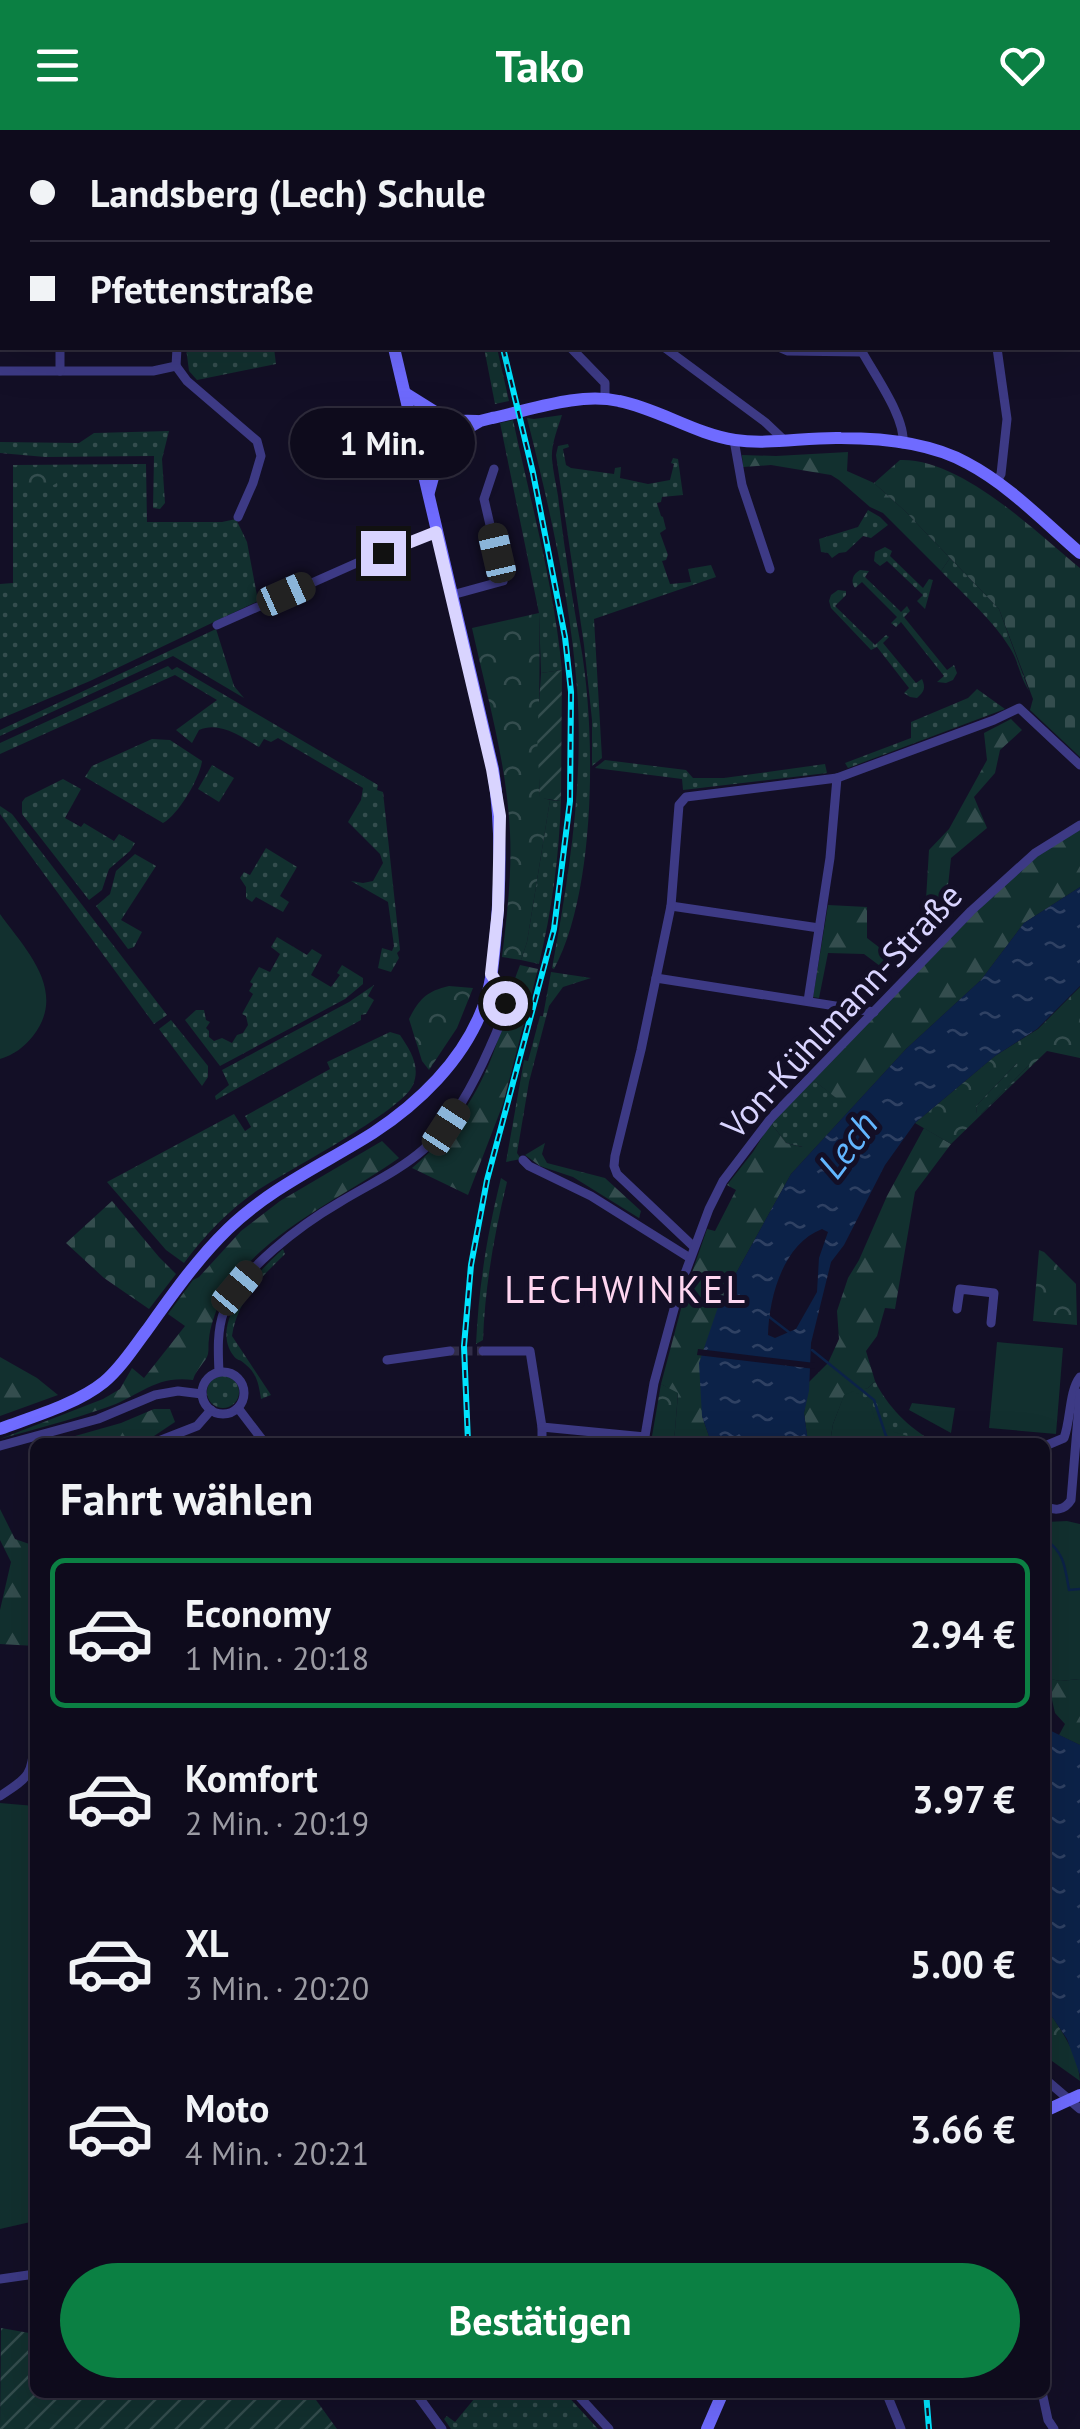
<!DOCTYPE html>
<html lang="de">
<head>
<meta charset="utf-8">
<style>
	body { margin:0; font-family:"PT Sans",sans-serif; background:#1c1929; color:#f1f3f6; height:100vh; display:flex; flex-direction:column; font-size:38px; white-space:nowrap }
	* { box-sizing:border-box; margin:0 }
	p { font-size:32px; color:#9b9ba3 }
	.icon { flex:none; width:55px; height:55px; fill:none; stroke:currentColor; stroke-width:2; stroke-linecap:round; stroke-linejoin:round }
	.map { position:relative; flex:1; overflow:hidden }
	.sheet { position:absolute; left:30px; top:1308px; width:1020px; height:960px; display:flex; flex-direction:column; background:#0e0b1c; border-radius:15px; box-shadow:0 10px 40px #0002,0 0 0 2px #2e2b3b }
	.sheet>* { flex:none }
	.hud { position:absolute; left:0px; top:0px; width:1080px; height:220px; box-shadow:0 10px 40px #0002,0 0 0 2px #2e2b3b; display:grid; align-content:center; height:220px; padding:0 30px; background:#0e0b1c }
	.end { position:absolute; width:45px; height:45px; margin:-22px; border:12px solid #d9d4ff; background:#111; box-shadow:0 0 0 5px #111 }
	.from { border-radius:50% }
	.bubble { position:absolute; height:70px; border-radius:35px; background:#0e0b1c; box-shadow:0 10px 40px #0002,0 0 0 2px #2e2b3b; font-size:32px; font-weight:800; line-height:70px; text-align:center }
	.car { position:absolute; width:30px; height:60px; margin:-30px -15px; border-radius:12px; box-shadow:0 0 8px 2px #0007; background:linear-gradient(#222 24%,#8ab4d8 0 40%,#222 0 76%,#8ab4d8 0 86%,#222 0) }
	.hud b { display:flex; align-items:center; gap:35px; height:95px; font-size:38px }
	.hud b+b { border-top:2px solid #2e2b3b }
	.hud i { width:25px; height:25px; background:#f1f3f6 }
	ul { padding:0; list-style:none }
	li { display:flex; align-items:center; gap:30px; height:150px; margin:0 20px 15px; padding:0 10px; border:5px solid transparent; border-radius:15px }
	li div { flex:1 }
	li b { display:block; font-size:38px }
	li em { font-style:normal; font-weight:800 }
	li.on { border-color:#0b8043 }
	li>.icon { width:90px; height:90px; stroke-width:1.5 }
	h2 { padding:0 30px; font-size:45px; line-height:120px }
	.cta { display:flex; gap:20px; margin-top:auto; padding:20px 30px }
	.cta a { flex:1; height:115px; border-radius:60px; background:#0b8043; color:#fff; font-size:40px; font-weight:800; line-height:115px; text-align:center }
	header { display:flex; justify-content:space-between; align-items:center; height:130px; padding:0 30px; background:#0b8043; color:#fff; font-size:45px; font-weight:800 }
	.map>svg:first-child { display:block }
	.grass { fill:url(#grass-dots) }
	.forest { fill:url(#forest-firs) }
	.cemetery { fill:url(#cemetery-stones) }
	.park { fill:url(#park-crowns); fill-rule:evenodd }
	.garden { fill:url(#garden-furrows) }
	.pitch { fill:#12302f }
	.water { fill:url(#water-ripples); fill-rule:evenodd }
	.pier { fill:#130f26 }
	.lines { fill:none; stroke-linecap:round; stroke-linejoin:round }
	.stream { stroke:#0c2248; stroke-width:2.5 }
	.street-tunnel { stroke:#312d47; stroke-width:9; stroke-dasharray:9 4.5; stroke-linecap:butt }
	.street { stroke:#3d3a85; stroke-width:9 }
	.secondary { stroke:#6f6bff; stroke-width:12 }
	.rail-casing { stroke:#00e5ff; stroke-width:6 }
	.rail { stroke:#130f26; stroke-width:2.5; stroke-dasharray:8; stroke-linecap:butt }
	.route { stroke:#d9d4ff; stroke-width:12 }
	.labels { text-anchor:middle; stroke-width:10; stroke-linejoin:round; paint-order:stroke }
	.street-label { font-size:35px; fill:#d9d4ff; stroke:#130f26 }
	.water-label { font-size:38px; font-style:italic; fill:#62b6ff; stroke:#130f26 }
	.neighbourhood-label { font-size:38px; letter-spacing:2.5px; fill:#ffd6f0; stroke:#130f26 }
</style>
</head>
<body>
<header><svg class="icon" aria-label="menu" viewBox="0 0 24 24"><path d="M4 6h16M4 12h16M4 18h16"/></svg>Tako<svg class="icon" aria-label="heart" viewBox="0 0 24 24"><path d="M12 20l-8-8c-3-5 5-10 8-4 3-6 11-1 8 4z"/></svg></header>
<div class="map">
<svg width="1080" height="2299" viewBox="0 0 1080 2299">
	<defs>
		<pattern id="grass-dots" width="8" height="8" patternUnits="userSpaceOnUse" patternTransform="scale(2.5)"><rect width="8" height="8" fill="#12302f"/><path d="M2 2h.1M6 6h.1" fill="none" stroke="#344d4e" stroke-width="1.8" stroke-linecap="round"/></pattern>
		<pattern id="forest-firs" width="22" height="20" patternUnits="userSpaceOnUse" patternTransform="scale(2.5)"><rect width="22" height="20" fill="#12302f"/><path d="M5 1l3.5 6h-7zM16 11l3.5 6h-7z" fill="#344d4e"/></pattern>
		<pattern id="cemetery-stones" width="16" height="16" patternUnits="userSpaceOnUse" patternTransform="scale(2.5)"><rect width="16" height="16" fill="#12302f"/><path d="M2 7V4a2 2 0 0 1 4 0v3zM10 15v-3a2 2 0 0 1 4 0v3z" fill="#344d4e"/></pattern>
		<pattern id="park-crowns" width="20" height="18" patternUnits="userSpaceOnUse" patternTransform="scale(2.5)"><rect width="20" height="18" fill="#12302f"/><path d="M2 6a3 3 0 1 1 6 0M12 15a3 3 0 1 1 6 0" fill="none" stroke="#344d4e"/></pattern>
		<pattern id="garden-furrows" width="10" height="10" patternUnits="userSpaceOnUse" patternTransform="scale(2.5)"><rect width="10" height="10" fill="#12302f"/><path d="M-1 1l2-2M0 10L10 0M9 11l2-2" fill="none" stroke="#344d4e"/></pattern>
		<pattern id="water-ripples" width="26" height="14" patternUnits="userSpaceOnUse" patternTransform="scale(2.5)"><rect width="26" height="14" fill="#0c2248"/><path d="M2 4q2-2 4 0t4 0M15 11q2-2 4 0t4 0" fill="none" stroke="#2f4163"/></pattern>
	</defs>
	<rect width="100%" height="100%" fill="#130f26"/>
	<g class="grass">
		<path d="M186,218h88l2,16 -79,16 -8,-9z"/>
		<path d="M484,218h13l12,53 -14,3z"/>
		<path d="M562,285c-4,13 -11,29 -10,44 1,12 4,25 6,37 6,51 14,101 23,151 15,86 15,245 -27,322l-2,-1c17,-91 32,-187 25,-280 -7,-92 -28,-182 -50,-270l7,1z"/>
		<path d="M513,290c18,83 41,166 49,250l-21,3 -2,-60 -39,-190z"/>
		<path d="M169,301l-7,28 3,44 -5,6 -7,-1 1,-52 -109,1 -45,-4v-11l79,1 15,-10z"/>
		<path d="M568,314l1,3 -6,2 3,16 5,3 43,6 1,-6 6,-1 -1,11 28,6 22,-4 4,-16 -3,-1 2,-5 5,1 5,36 -21,2 -1,5 -4,1 4,13 2,1 3,12 -6,4 8,22 -2,5 -4,1 8,23 21,-2 -3,-13 23,-4 5,12 -122,42 8,139 -10,8v-46l-8,-75 -28,-190 2,-9z"/>
		<path d="M146,334l1,58h75l14,-3 11,23 11,59 -168,80 -90,38v-135l13,-1v-118z"/>
		<path d="M868,380l12,7 8,8 -17,13 -8,-2 -17,16 -7,1 -7,5 -4,-5 -7,-1 -2,-13 39,-12z"/>
		<path d="M885,417l7,4 -2,5 33,32 6,-9 4,1 -8,29 -8,-8 6,-6 -36,-34 -7,5 -6,-5 1,-9z"/>
		<path d="M950,428l49,51 30,82c-10,-16 -10,-29 -19,-43 -18,-29 -46,-53 -69,-77z"/>
		<path d="M860,440l9,1 -4,6 36,35 6,-6 3,5 -6,6 43,53 7,-5 3,8 -4,7 -7,3 -9,-1 7,-6 -43,-54 -5,5 -5,-4 6,-6 -35,-35 -7,6c-5,-7 -2,-14 5,-18z"/>
		<path d="M838,460l8,1v4l-11,11 40,39 11,-10 3,2 -6,6 33,40 6,-4c4,9 2,13 -5,19l-7,-1 -6,-4 5,-5 -32,-41 -6,3 -40,-42 -2,-7 2,-6z"/>
		<path d="M216,499l18,57 10,12 -71,-42 -173,80v-6z"/>
		<path d="M168,536l4,4 5,-3 201,118 -1,5 6,2 17,158 -3,3 2,5 -8,14 -13,-4 4,-20 10,3 2,-5 -6,-44 -37,-21 12,2 10,-2 10,-18 -3,-9 -32,-32 13,-22 2,-12 -85,-50 -7,4 -7,-3 -5,8c-18,-10 -39,-26 -60,-17l-7,13 -16,-13 41,-30 -42,-25 -175,79v-11z"/>
		<path d="M977,559l28,20 -157,59 -3,-5 66,-25v-16l57,-24z"/>
		<path d="M152,609l18,1 32,21c-2,17 -24,54 -39,62l-78,-46 7,-11z"/>
		<path d="M605,630l81,10 7,8h31l101,-14 2,9 -144,17 -1,-11 -87,-11z"/>
		<path d="M212,635l22,13 -15,24 -21,-13z"/>
		<path d="M63,649l18,10 -16,29 16,9 3,-4 30,18 5,-7 16,9 -5,8 -21,18 -7,21 -13,10 -67,-86v-12l3,-4z"/>
		<path d="M550,670l11,1c-2,56 -9,109 -22,163l-18,-4 6,-18z"/>
		<path d="M0,676l12,8 155,201 -13,9 -154,-210z"/>
		<path d="M266,718l31,19 -17,29 9,6 -6,10 -27,-15 -4,5 -6,-4v-11l-6,-9 4,-6 6,3z"/>
		<path d="M135,724l21,12 -35,54 21,12 -8,15 -6,2 -32,-43 14,-12 6,-23z"/>
		<path d="M277,807l30,18 5,-6 10,6 -11,20 20,12 9,-12 -3,-2 5,-8 21,13v6l-18,15 -125,67 -35,-46 11,-10h8l2,10 4,2 -4,6 3,3v6l5,4 8,-3 10,5 5,-8 6,-2 5,-8 -2,-9 -4,-2 11,-20 -4,-3 4,-7 -3,-2 9,-15 11,5 10,-18 -9,-7z"/>
		<path d="M551,842l40,6 -28,9 -14,19 -20,76 -12,71 4,6 -15,3 18,-102 4,1 12,-45h3z"/>
		<path d="M374,855l-6,11 6,4 -8,14 -5,1v5l-145,80 -1,-4 14,-11 -7,-15 127,-68z"/>
		<path d="M171,890l37,46v11l-6,9 -43,-57z"/>
		<path d="M390,902l10,3c10,15 21,31 13,50 -12,27 -127,86 -158,107 -27,19 -51,44 -71,71l-18,-13 -59,-68 127,-68 11,17 6,-4 -6,-11 85,-47 -3,-7z"/>
		<path d="M1018,932l12,2 -49,50h-4l-1,-8z"/>
		<path d="M813,950l32,24 -42,43 -17,-4 -15,-20z"/>
		<path d="M501,1048l6,4c-13,53 -22,104 -24,158l-7,4c3,-60 11,-109 25,-166z"/>
		<path d="M283,1119l2,5c-24,23 -48,47 -53,82l39,59 -10,4c-2,-13 -4,-26 -16,-35 -6,-6 -7,-2 -12,-9 -25,-34 28,-86 50,-106z"/>
		<circle cx="223" cy="1262" r="16"/>
		<path d="M875,1251c12,25 34,47 59,61h-104l24,-51 14,-3z"/>
		<path d="M479,2263h86l33,36h-147l-7,-10 3,-3 8,6z"/>
	</g>
	<g class="forest">
		<path d="M848,322l-1,19 27,12 31,28 45,47 -9,13 -58,-58 -13,-6 -31,-27 -8,-5 -60,-10 -28,2 -1,-12 34,1z"/>
		<path d="M1011,589l11,11 -22,20 -5,23 -21,24 13,31 -36,30 -6,56 -20,2 4,-66 20,-21 38,-69 -3,-27z"/>
		<path d="M1080,698v59l-56,36 -43,57 -75,69 -115,125 -72,130 -17,112 9,26h-37l4,-48 -17,-10 25,-94 21,-61 8,2 21,-41 -9,-5 26,-33 18,-29 15,20 16,4 42,-43 -31,-24 107,-113 89,-88 27,-22z"/>
		<path d="M828,775l39,2v31l30,23 -9,11 -24,-18 -36,-1 -9,45 -6,-1z"/>
		<path d="M520,835l18,4 -35,135 -35,91 -56,-27c43,-36 72,-81 88,-135 7,-23 11,-46 20,-68z"/>
		<path d="M924,998l27,16 -36,48 -20,117 -10,-1 -8,28 -11,15 9,30 -7,7 -24,8 -11,28 -3,18h-22l-4,-29 5,-31 19,-19 11,-24 -2,-28 11,-33 11,-18 28,-64z"/>
		<path d="M382,1011l17,17c-58,41 -145,78 -179,144 -5,11 -10,25 -11,37 -1,5 0,10 -1,15 -2,8 -12,15 -15,26 -39,-5 -54,17 -88,28 -34,12 -70,21 -105,31l103,-40 17,-10 12,-21 12,10 41,-52 -17,-12 25,-34 6,-3 42,-46 39,-30z"/>
		<path d="M545,1013l-3,11 5,9 58,15 36,33 -2,7 -66,-41 -33,-11 -15,-11z"/>
		<path d="M0,1227l37,21 21,17 -58,21z"/>
		<path d="M154,1279h16l5,13 -30,20h-41l2,-6 -30,6h-22l67,-19z"/>
		<path d="M0,1379l15,30 20,7v100l-35,-2v-34l11,-48 -11,-22z"/>
		<path d="M1047,1548l13,3 20,-2v66l-21,-10 6,-11 -10,-11z"/>
	</g>
	<g class="cemetery">
		<path d="M900,330c61,-2 135,71 180,108v189l-50,-47 3,-11 -34,-90 -94,-98 -31,-28z"/>
		<path d="M112,1071l47,56 17,17 -27,35 -45,-31 -38,-35z"/>
	</g>
	<g class="park">
		<path d="M46,337l14,1 3,11c-15,10 -25,15 -43,10l-3,-8 6,-11z"/>
		<path d="M539,483c2,61 -2,123 1,184l10,3 -23,142 -6,18 -19,-3c5,-41 10,-83 8,-124 -3,-69 -23,-137 -38,-205z"/>
		<path d="M449,856l24,2 -16,40 -28,42 -7,-9 -13,-42c10,-20 18,-28 40,-33z"/>
		<path d="M1080,857v71l-33,-7 -96,93 -36,-21 80,-67 43,-27zM1017,933l12,2 -48,49h-4l-1,-8z"/>
		<path d="M1039,1120l5,2 32,32 1,41 -44,-4z"/>
		<path d="M661,1254l17,9 -4,49h-23z"/>
		<path d="M1045,1876c15,23 33,46 35,75l-35,-25z"/>
	</g>
	<g class="garden">
		<path d="M562,540l-1,131 -21,-3 -3,-63 4,-62z"/>
		<path d="M1,2198l34,6v58l276,1 26,36h-337z"/>
	</g>
	<g class="pitch">
		<path d="M0,784c26,36 68,77 33,122 -9,11 -19,19 -33,23z"/>
		<path d="M997,1212l66,6 -7,86 -67,-6z"/>
		<path d="M854,1261c12,8 18,14 21,28h8l11,13 35,10h-99l3,-18 11,-29z"/>
		<path d="M912,1273l43,5 -4,25 -42,-23z"/>
		<path d="M1067,1391l13,3v155l-20,2 -15,-3v-156z"/>
		<path d="M0,1673l35,3v415l-35,8z"/>
	</g>
	<g class="water">
		<path d="M1080,757v99l-43,43 -42,27 -80,67 -30,42 -41,80 -13,17 -20,81 -2,48 -5,22 4,29h-97l-9,-26 -3,-53 20,-59 72,-130 115,-125 75,-69 43,-57zM822,1099l6,3 -9,26 -2,34 -21,37 -21,9 -7,-3c1,-38 15,-91 54,-106z"/>
		<path d="M1045,1598l35,17v330l-13,-36 -22,-33z"/>
	</g>
	<path class="pier" d="M698,1219l117,14v6l-118,-14z"/>
	<g class="lines">
		<g class="stream">
			<path d="M768,1186l22,17"/>
			<path d="M812,1220l62,50 12,36 8,6"/>
			<path d="M1045,1409c20,14 20,29 24,51l11,-1"/>
		</g>
		<path class="street-tunnel" d="M450,1221h33"/>
		<g class="street">
			<path d="M145,0v2"/>
			<path d="M599,0l1,2"/>
			<path d="M767,0l1,2"/>
			<path d="M953,0v2"/>
			<path d="M831,2l4,-2"/>
			<path d="M0,110h2"/>
			<path d="M571,218l34,35v16"/>
			<path d="M665,218l100,74 19,18"/>
			<path d="M781,218l7,3 74,1"/>
			<path d="M860,218c13,25 46,69 43,96"/>
			<path d="M176,236l11,15 70,60 4,15 -8,27 -15,34"/>
			<path d="M0,241h153l23,-5 1,-18"/>
			<path d="M60,241v-23"/>
			<path d="M734,310l8,45 28,84"/>
			<path d="M997,351l4,-7 6,-55 -10,-71"/>
			<path d="M452,465l51,-14 -19,-82 10,-30"/>
			<path d="M217,495l142,-63 77,-30"/>
			<path d="M837,648l157,-58 25,-12 61,57"/>
			<path d="M671,776l148,22"/>
			<path d="M656,848l218,34"/>
			<path d="M523,1030l6,6 62,30 99,62"/>
			<path d="M694,1117l-77,-73 -3,-8 1,-10 26,-106 30,-144 8,-101 7,-8 151,-19 -7,80 -22,143"/>
			<path d="M957,1179l3,-20 34,4 -3,30"/>
			<path d="M483,1221h47l12,76v15"/>
			<path d="M387,1230l63,-9"/>
			<circle cx="223" cy="1263" r="21"/>
			<path d="M219,1242c-1,-21 -2,-42 5,-61 16,-41 78,-87 116,-109 28,-17 59,-31 84,-53 30,-27 50,-66 66,-102 13,-29 21,-43 2,-71"/>
			<path d="M238,1278l26,34"/>
			<path d="M542,1297l103,10"/>
			<path d="M156,1312l41,-16 14,-16"/>
			<path d="M644,1312l10,-59 26,-96 29,-78 14,-28 48,-63 200,-207 64,-58 45,-28"/>
			<path d="M0,1316l98,-27 57,-24 23,-4 24,3"/>
			<path d="M1045,1316l19,-8c7,-19 5,-47 16,-61"/>
			<path d="M1045,1375c9,7 20,5 26,-5l9,-107"/>
			<path d="M0,1666c33,-21 31,-22 35,-60"/>
			<path d="M1045,1949l35,30"/>
			<path d="M0,2149l35,-5"/>
			<path d="M415,2262l27,37"/>
			<path d="M575,2262l34,37"/>
			<path d="M886,2262l15,37"/>
			<path d="M1042,2262l6,28 6,9"/>
		</g>
		<g class="secondary">
			<path d="M63,0l6,2"/>
			<path d="M343,0l1,2"/>
			<path d="M405,263l32,20 19,6"/>
			<path d="M415,309c16,-18 39,-19 62,-18"/>
			<path d="M416,314l31,-4 33,-19 12,-3c39,-8 87,-26 127,-17 40,8 76,33 116,39 34,5 71,-3 106,-2 41,0 90,5 126,25 42,22 77,59 113,90"/>
			<path d="M429,362l8,-29 17,-25"/>
			<path d="M0,1299c32,-12 77,-25 104,-47 17,-14 30,-35 43,-52 25,-35 50,-71 81,-101 42,-41 96,-65 145,-96 46,-30 89,-72 109,-123 9,-21 11,-45 13,-67 6,-59 7,-116 -2,-174l-99,-421"/>
			<path d="M1045,1981l35,-16"/>
			<path d="M707,2299l16,-37"/>
		</g>
		<g class="rail-casing">
			<g id="rail">
				<path d="M455,0l1,2"/>
				<path d="M468,1312l-4,-96 7,-81 16,-85 67,-251 16,-128 1,-109 -6,-55 -32,-164 -30,-125"/>
				<path d="M926,2262l3,37"/>
			</g>
		</g>
		<use href="#rail" class="rail"/>
	</g>
	<g class="lines">
		<path class="route" d="M383,423l53,-21 56,237 8,47 -2,94 -7,64 11,16 3,13"/>
	</g>
	<g class="labels">
		<g class="street-label">
			<text transform="translate(842 881) rotate(-47)" y="12">Von-Kühlmann-Straße</text>
		</g>
		<g class="water-label">
			<text transform="translate(848 1015) rotate(-53)" y="13">Lech</text>
		</g>
		<g class="neighbourhood-label">
			<text x="626" y="1173">LECHWINKEL</text>
		</g>
	</g>
</svg>
<i class="end from" style="left:505px;top:873px"></i>
<i class="end" style="left:383px;top:423px"></i>
<div class="bubble" style="left:290px;top:278px;width:185px">1 Min.</div>
<i class="car" style="left:497px;top:423px;rotate:347deg"></i>
<i class="car" style="left:286px;top:464px;rotate:66deg"></i>
<i class="car" style="left:446px;top:997px;rotate:33deg"></i>
<i class="car" style="left:237px;top:1158px;rotate:40deg"></i>
<div class="hud">
<b><i class="from"></i>Landsberg (Lech) Schule</b>
<b><i></i>Pfettenstraße</b>
</div>
<section class="sheet">
<h2>Fahrt wählen</h2>
<ul>
<li class="on"><svg class="icon" aria-label="car" viewBox="0 0 24 24"><path d="M5 17H2v-5l4-1 3-4h7l3 4 3 1v5h-3M9 17h6M6 11h13"/><circle cx="7" cy="17" r="2"/><circle cx="17" cy="17" r="2"/></svg><div><b>Economy</b><p>1 Min. · 20:18</p></div><em>2.94 €</em></li>
<li><svg class="icon" aria-label="car" viewBox="0 0 24 24"><path d="M5 17H2v-5l4-1 3-4h7l3 4 3 1v5h-3M9 17h6M6 11h13"/><circle cx="7" cy="17" r="2"/><circle cx="17" cy="17" r="2"/></svg><div><b>Komfort</b><p>2 Min. · 20:19</p></div><em>3.97 €</em></li>
<li><svg class="icon" aria-label="car" viewBox="0 0 24 24"><path d="M5 17H2v-5l4-1 3-4h7l3 4 3 1v5h-3M9 17h6M6 11h13"/><circle cx="7" cy="17" r="2"/><circle cx="17" cy="17" r="2"/></svg><div><b>XL</b><p>3 Min. · 20:20</p></div><em>5.00 €</em></li>
<li><svg class="icon" aria-label="car" viewBox="0 0 24 24"><path d="M5 17H2v-5l4-1 3-4h7l3 4 3 1v5h-3M9 17h6M6 11h13"/><circle cx="7" cy="17" r="2"/><circle cx="17" cy="17" r="2"/></svg><div><b>Moto</b><p>4 Min. · 20:21</p></div><em>3.66 €</em></li>
</ul>
<div class="cta"><a>Bestätigen</a></div>
</section>
</div>
</body>
</html>
